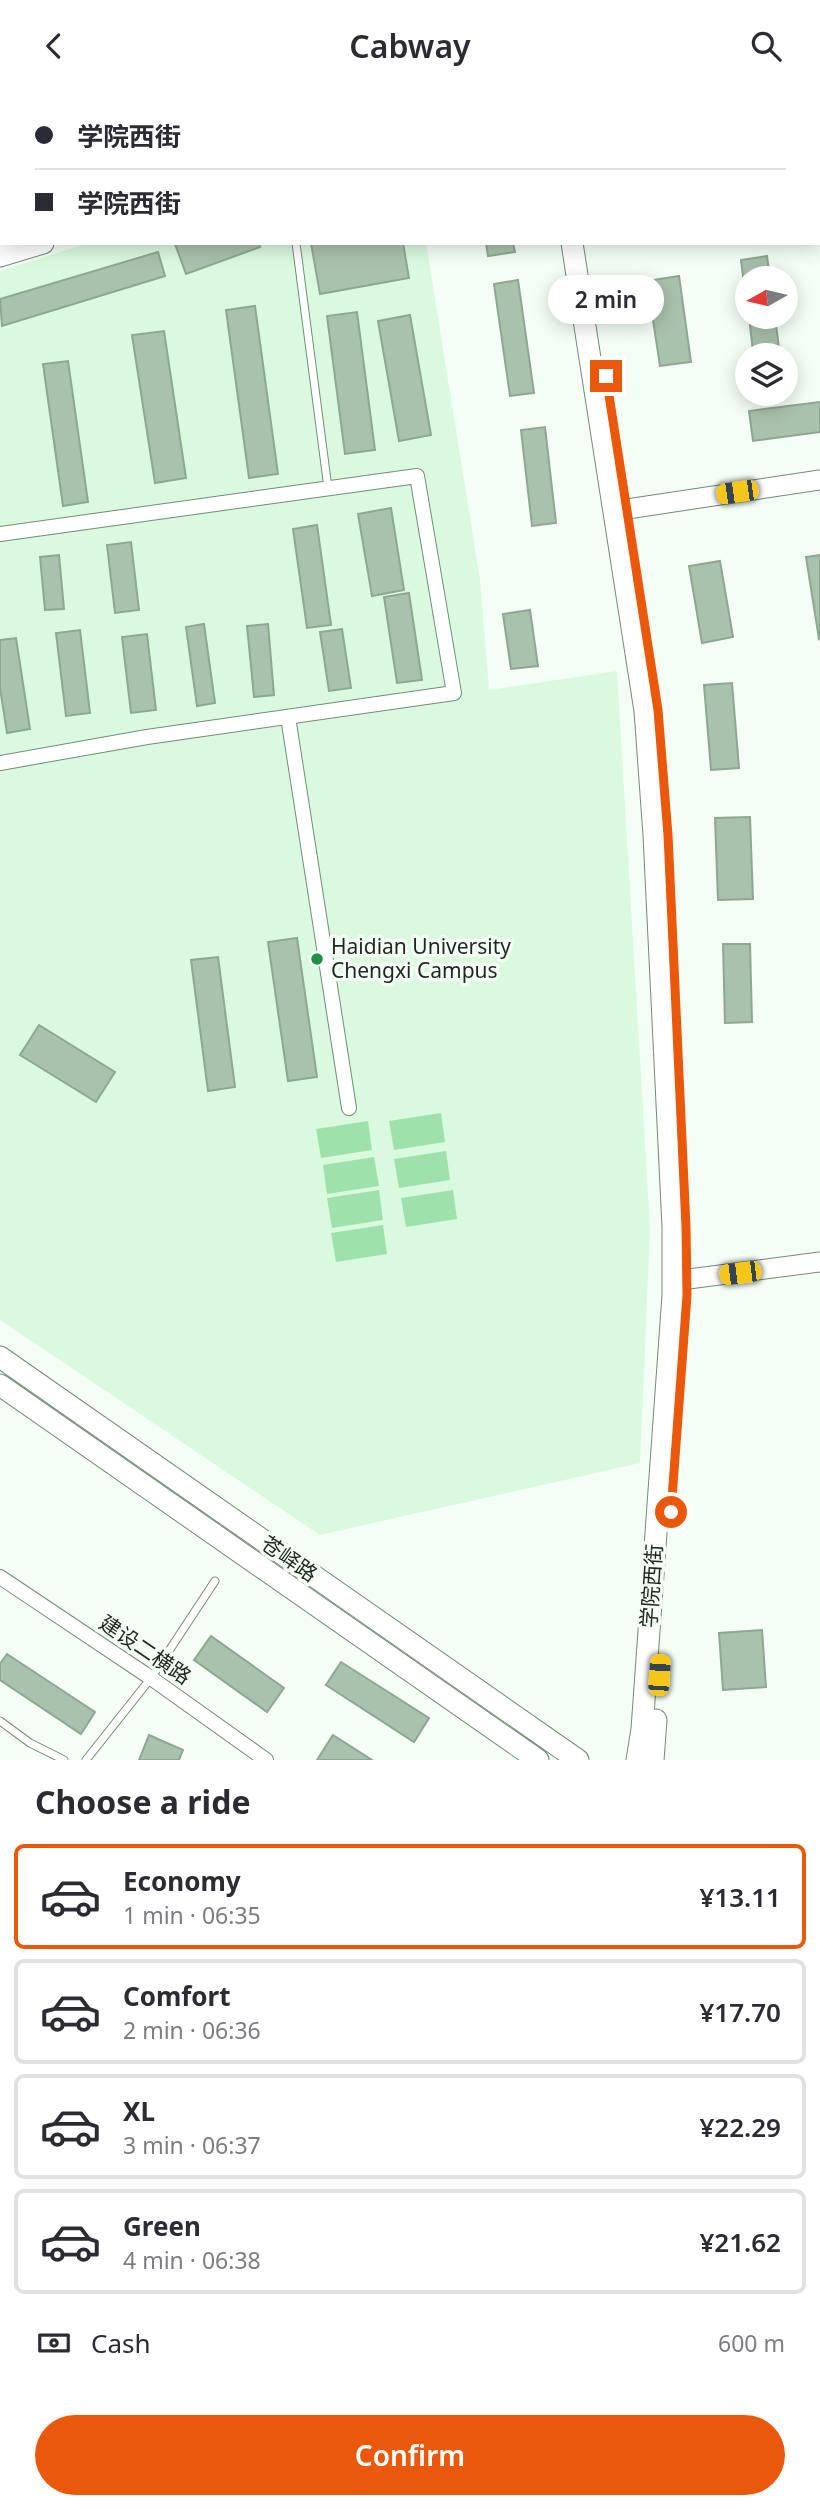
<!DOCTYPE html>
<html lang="en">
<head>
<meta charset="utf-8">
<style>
	body { margin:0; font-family:"Noto Sans","Noto Sans SC",sans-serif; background:#f7f7f7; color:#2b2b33; height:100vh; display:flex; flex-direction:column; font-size:26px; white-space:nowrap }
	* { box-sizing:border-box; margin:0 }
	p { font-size:23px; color:#7c7c81 }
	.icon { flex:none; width:38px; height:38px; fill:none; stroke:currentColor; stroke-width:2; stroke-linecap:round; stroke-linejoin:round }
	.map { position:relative; height:1669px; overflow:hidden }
	.sheet { display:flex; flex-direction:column; background:#fff; flex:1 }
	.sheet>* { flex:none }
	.guide { position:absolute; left:0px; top:0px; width:821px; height:154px; box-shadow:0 4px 18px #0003; display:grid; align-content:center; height:154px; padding:0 35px; background:#fff }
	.needle { width:46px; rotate:262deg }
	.controls { position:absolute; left:735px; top:175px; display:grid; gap:14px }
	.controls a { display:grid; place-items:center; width:63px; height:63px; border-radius:50%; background:#fff; box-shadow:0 4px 18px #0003; font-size:35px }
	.end { position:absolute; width:32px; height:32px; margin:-16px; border:9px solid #ea580c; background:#fff; box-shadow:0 0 0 4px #fff }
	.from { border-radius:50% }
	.bubble { position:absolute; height:49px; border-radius:24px; background:#fff; box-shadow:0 4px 18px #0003; font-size:23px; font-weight:600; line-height:49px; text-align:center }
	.car { position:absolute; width:21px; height:42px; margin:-21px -10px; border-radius:9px; box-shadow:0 0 5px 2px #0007; background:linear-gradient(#f5c518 24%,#345 0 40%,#f5c518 0 76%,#345 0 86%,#f5c518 0) }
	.guide b { display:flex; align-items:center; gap:24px; height:66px; font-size:26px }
	.guide b+b { border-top:2px solid #e1e1e2 }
	.guide i { width:18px; height:18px; background:#2b2b33 }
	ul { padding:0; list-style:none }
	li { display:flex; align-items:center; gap:21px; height:105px; margin:0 14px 10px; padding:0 21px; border:4px solid #e1e1e2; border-radius:10px }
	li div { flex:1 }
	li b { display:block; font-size:26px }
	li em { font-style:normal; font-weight:600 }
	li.on { border-color:#ea580c }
	li>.icon { width:63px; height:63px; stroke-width:1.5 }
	h2 { padding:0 35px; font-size:32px; line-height:84px }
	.pay { display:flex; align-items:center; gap:18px; height:77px; padding:0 35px; font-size:26px }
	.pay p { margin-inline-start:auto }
	.button { display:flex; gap:14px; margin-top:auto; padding:14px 35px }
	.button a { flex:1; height:80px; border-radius:42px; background:#ea580c; color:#fff; font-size:28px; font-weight:600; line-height:80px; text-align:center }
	header { display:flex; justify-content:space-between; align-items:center; height:91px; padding:0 35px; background:#fff; font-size:32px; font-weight:600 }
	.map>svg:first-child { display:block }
	.built { fill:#d9fade }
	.green { fill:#9fe1ab }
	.building { fill:#a9c2ad; stroke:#8ea792; stroke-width:2 }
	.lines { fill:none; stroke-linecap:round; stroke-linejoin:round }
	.service-casing { stroke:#738b77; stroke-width:9 }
	.minor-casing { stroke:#738b77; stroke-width:16 }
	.tertiary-casing { stroke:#738b77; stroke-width:21 }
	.secondary-casing { stroke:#738b77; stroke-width:23 }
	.service { stroke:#fff; stroke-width:7 }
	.minor { stroke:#fff; stroke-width:14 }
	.tertiary { stroke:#fff; stroke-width:19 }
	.secondary { stroke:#fff; stroke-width:21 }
	.route { stroke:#ea580c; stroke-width:9 }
	.poi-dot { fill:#228e46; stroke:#f4fef5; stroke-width:2.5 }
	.labels { text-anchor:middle; stroke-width:7; stroke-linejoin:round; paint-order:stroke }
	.poi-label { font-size:21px; fill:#1d271f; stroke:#f4fef5; text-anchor:start }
	.street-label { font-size:21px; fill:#1d271f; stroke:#f4fef5 }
</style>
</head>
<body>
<header><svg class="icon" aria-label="back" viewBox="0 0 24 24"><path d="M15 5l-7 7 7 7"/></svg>Cabway<svg class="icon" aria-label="search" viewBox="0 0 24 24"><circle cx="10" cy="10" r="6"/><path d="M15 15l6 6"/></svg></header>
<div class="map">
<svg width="820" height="1669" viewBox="0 0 820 1669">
	<rect width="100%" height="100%" fill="#f4fef5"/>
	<g class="built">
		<path d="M0,0h353l-351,2 -2,117z"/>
		<path d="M89,152h337l54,337 9,110 128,-19 33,557 -10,235 -320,72 -320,-215v-1049z"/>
	</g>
	<g class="green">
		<path d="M441,1022l4,29 -51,8 -5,-29z"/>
		<path d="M368,1030l4,29 -51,8 -5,-29z"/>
		<path d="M446,1060l4,29 -51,8 -5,-29z"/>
		<path d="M374,1066l5,29 -52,8 -4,-29z"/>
		<path d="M379,1099l4,30 -51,8 -5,-30z"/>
		<path d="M453,1099l4,29 -51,8 -5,-29z"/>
		<path d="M383,1134l4,29 -51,8 -5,-29z"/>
	</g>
	<g class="building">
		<path d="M168,0h58l1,2h-58z"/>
		<path d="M819,39l1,3 -1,74z"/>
		<path d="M178,152h81l1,4 -74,27 -11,-30z"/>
		<path d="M311,152h92l6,35 -89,16z"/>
		<path d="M486,152h27l2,9 -27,4z"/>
		<path d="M158,161l7,24 -163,50 -2,-27z"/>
		<path d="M767,165l3,22h-23v29l-6,-47z"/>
		<path d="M679,185l12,86 -31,4 -13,-85z"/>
		<path d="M518,189l16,113 -24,3 -16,-112z"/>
		<path d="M255,215l23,168 -29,4 -23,-168z"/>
		<path d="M357,221l18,138 -30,4 -18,-138z"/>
		<path d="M410,224l21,120 -32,6 -21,-120z"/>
		<path d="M749,226h26l4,31 -26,3z"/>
		<path d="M164,240l22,147 -31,5 -23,-148z"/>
		<path d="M68,270l20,141 -25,4 -20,-142z"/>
		<path d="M820,311v30l-67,9 -4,-30z"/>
		<path d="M545,336l11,96 -24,3 -11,-96z"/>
		<path d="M391,417l13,82 -32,6 -14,-82z"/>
		<path d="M317,434l14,100 -24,3 -14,-99z"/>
		<path d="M131,451l8,68 -24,3 -8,-68z"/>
		<path d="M59,464l5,54 -19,1 -5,-53z"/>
		<path d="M820,464v83l-1,1 -13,-82z"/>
		<path d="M720,470l13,76 -31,6 -13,-77z"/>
		<path d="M409,502l13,87 -25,3 -13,-86z"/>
		<path d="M530,519l8,56 -27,3 -8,-55z"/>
		<path d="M204,533l11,79 -18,3 -11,-79z"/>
		<path d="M268,533l6,71 -20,2 -7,-71z"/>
		<path d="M342,538l9,59 -22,3 -9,-59z"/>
		<path d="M80,539l10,83 -24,3 -10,-83z"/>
		<path d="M147,543l9,76 -25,3 -9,-76z"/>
		<path d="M16,547l14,91 -23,4 -7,-45v-48z"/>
		<path d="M732,592l7,85 -28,2 -7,-85z"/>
		<path d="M750,726l3,82 -35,1 -3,-82z"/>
		<path d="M297,847l20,139 -29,4 -20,-139z"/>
		<path d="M723,853h27l2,78 -27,1z"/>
		<path d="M218,866l17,130 -27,4 -17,-131z"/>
		<path d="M39,934l76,47 -19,30 -76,-47z"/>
		<path d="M762,1539l4,57 -43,3 -4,-57z"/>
		<path d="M211,1545l73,52 -17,24 -73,-52z"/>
		<path d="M7,1563l88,58 -14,22 -81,-54v-16z"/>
		<path d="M341,1571l88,56 -15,24 -88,-57z"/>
		<path d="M149,1644l34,15 -4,10h-40z"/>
		<path d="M333,1644l39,25h-55z"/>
	</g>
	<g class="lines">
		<g class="service-casing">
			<g id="service">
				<path d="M296,152l32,245"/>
				<path d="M0,1630l30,22 34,17"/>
				<path d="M86,1669l65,-82 64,-97"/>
			</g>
		</g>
		<g class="minor-casing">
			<g id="minor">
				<path d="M361,0l1,2"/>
				<path d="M0,443l417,-58 37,217 -307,44 -147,26"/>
				<path d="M288,626l61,391"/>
				<path d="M0,1486l151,101 115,82"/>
			</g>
		</g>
		<g class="tertiary-casing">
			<g id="tertiary">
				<path d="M614,420l206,-31"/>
				<path d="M673,1190l147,-19"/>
			</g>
		</g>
		<g class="secondary-casing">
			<g id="secondary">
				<path d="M485,2l6,-2"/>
				<path d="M541,2l6,-2"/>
				<path d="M0,148h2"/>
				<path d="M572,152l73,468 9,124 19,392v68l-31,434 -5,31"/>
				<path d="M0,165l43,-13"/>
				<path d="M0,1266l578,403"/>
				<path d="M0,1294l538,375"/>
				<path d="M653,1669l3,-40"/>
			</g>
		</g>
		<use href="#service" class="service"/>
		<use href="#minor" class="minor"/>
		<use href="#tertiary" class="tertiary"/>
		<use href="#secondary" class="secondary"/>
	</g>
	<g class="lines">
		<path class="route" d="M606,285l52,334 10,125 18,392 1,68 -16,217"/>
	</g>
	<circle class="poi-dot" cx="317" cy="868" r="7"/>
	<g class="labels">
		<g class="poi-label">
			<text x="331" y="863">Haidian University<tspan x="331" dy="24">Chengxi Campus</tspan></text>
		</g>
		<g class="street-label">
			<text transform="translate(289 1468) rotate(35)" y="7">苍峄路</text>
			<text transform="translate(652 1495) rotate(-86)" y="7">学院西街</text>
			<text transform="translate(145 1559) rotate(34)" y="7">建设二横路</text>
		</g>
	</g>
</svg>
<div class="controls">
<a><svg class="needle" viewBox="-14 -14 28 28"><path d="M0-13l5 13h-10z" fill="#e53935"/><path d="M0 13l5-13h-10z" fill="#7c7c81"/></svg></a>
<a><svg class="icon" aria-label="layers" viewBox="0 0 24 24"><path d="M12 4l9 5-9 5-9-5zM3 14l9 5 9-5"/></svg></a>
</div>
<i class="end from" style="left:671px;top:1421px"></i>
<i class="end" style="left:606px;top:285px"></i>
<div class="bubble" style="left:548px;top:184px;width:116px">2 min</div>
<i class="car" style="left:737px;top:401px;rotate:262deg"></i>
<i class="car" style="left:740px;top:1182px;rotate:263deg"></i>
<i class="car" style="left:659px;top:1584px;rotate:4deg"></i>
<div class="guide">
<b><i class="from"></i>学院西街</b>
<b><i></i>学院西街</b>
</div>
</div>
<section class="sheet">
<h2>Choose a ride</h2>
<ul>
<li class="on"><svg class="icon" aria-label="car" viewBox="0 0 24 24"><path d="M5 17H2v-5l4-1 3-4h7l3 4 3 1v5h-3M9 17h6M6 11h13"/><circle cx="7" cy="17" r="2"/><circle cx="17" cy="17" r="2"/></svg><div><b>Economy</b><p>1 min · 06:35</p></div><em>¥13.11</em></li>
<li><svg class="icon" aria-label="car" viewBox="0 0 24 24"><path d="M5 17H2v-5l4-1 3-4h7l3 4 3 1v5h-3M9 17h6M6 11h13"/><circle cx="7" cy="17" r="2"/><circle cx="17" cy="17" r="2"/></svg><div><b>Comfort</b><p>2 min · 06:36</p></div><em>¥17.70</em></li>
<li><svg class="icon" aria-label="car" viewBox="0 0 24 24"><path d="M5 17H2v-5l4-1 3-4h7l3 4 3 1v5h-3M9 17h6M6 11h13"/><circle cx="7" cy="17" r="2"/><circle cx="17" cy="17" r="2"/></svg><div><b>XL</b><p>3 min · 06:37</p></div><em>¥22.29</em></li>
<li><svg class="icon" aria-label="car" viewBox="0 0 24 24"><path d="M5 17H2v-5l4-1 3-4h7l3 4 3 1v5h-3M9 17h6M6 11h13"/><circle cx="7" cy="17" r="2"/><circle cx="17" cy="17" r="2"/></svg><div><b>Green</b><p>4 min · 06:38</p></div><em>¥21.62</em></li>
</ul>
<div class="pay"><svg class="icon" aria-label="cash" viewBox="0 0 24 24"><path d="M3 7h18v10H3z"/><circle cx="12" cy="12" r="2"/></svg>Cash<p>600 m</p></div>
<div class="button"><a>Confirm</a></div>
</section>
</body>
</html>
